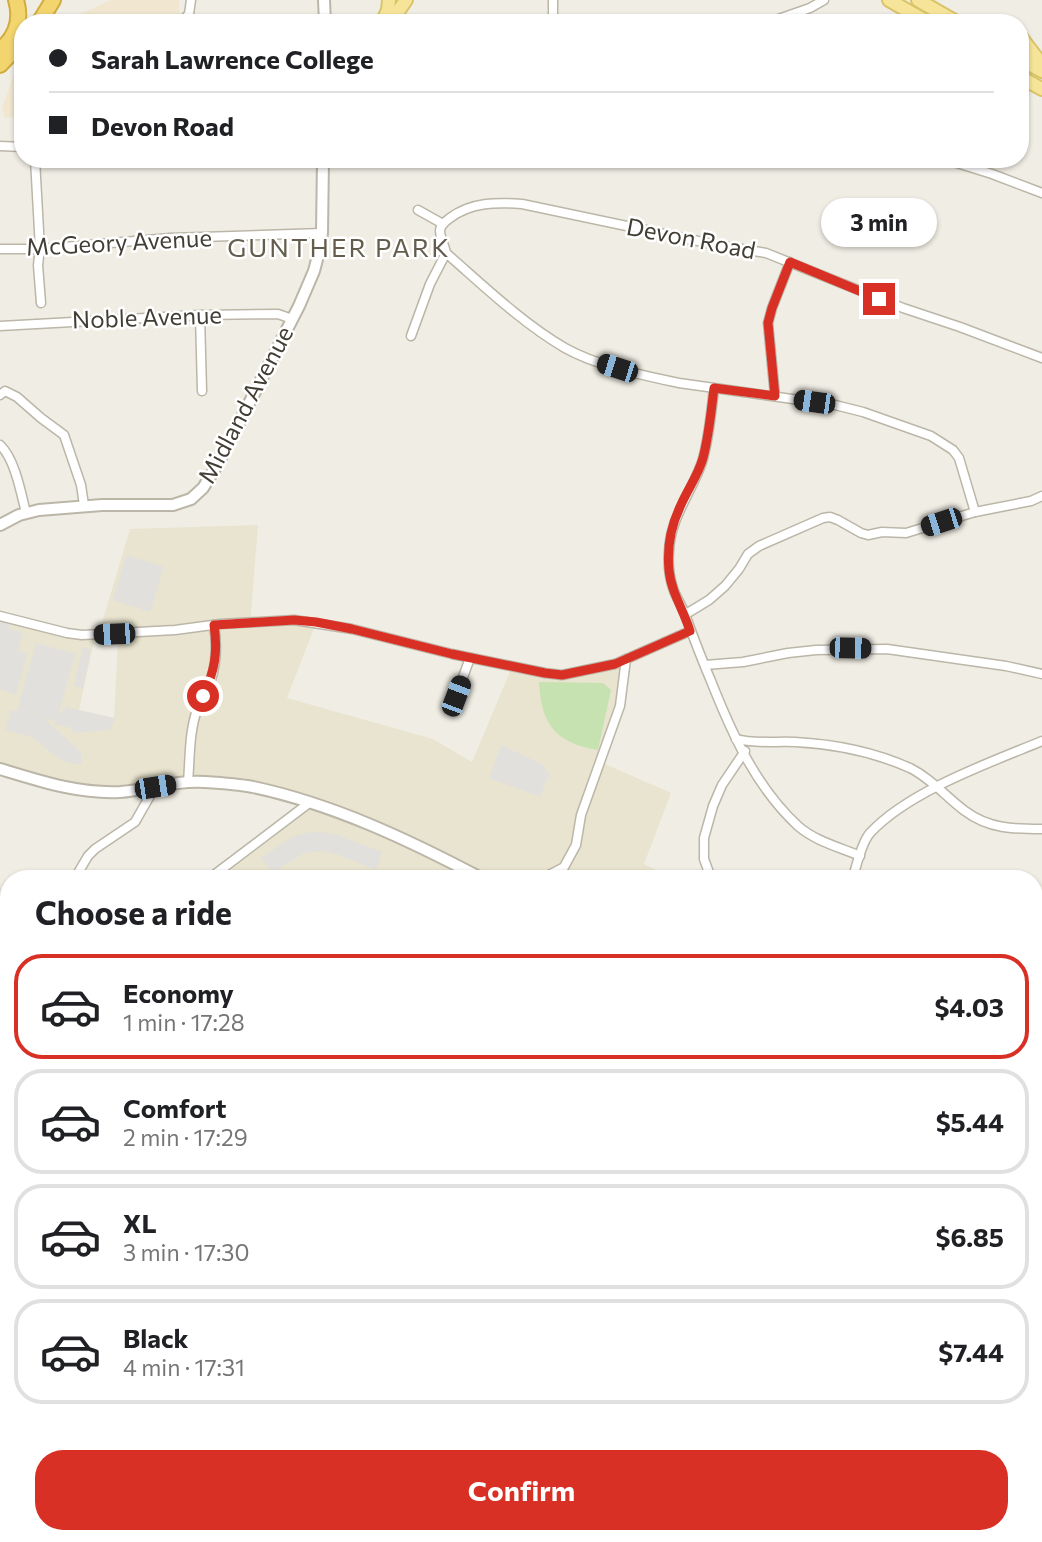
<!DOCTYPE html>
<html lang="en">
<head>
<meta charset="utf-8">
<style>
	body { margin:0; font-family:Commissioner,sans-serif; background:#f2f2f2; color:#202124; height:100vh; display:flex; flex-direction:column; font-size:26px; white-space:nowrap }
	* { box-sizing:border-box; margin:0 }
	p { font-size:23px; color:#757577 }
	.icon { flex:none; width:38px; height:38px; fill:none; stroke:currentColor; stroke-width:2; stroke-linecap:round; stroke-linejoin:round }
	.map { position:relative; flex:1; overflow:hidden }
	.drawer { position:absolute; left:0px; top:870px; width:1043px; height:674px; display:flex; flex-direction:column; background:#fff; border-radius:28px 28px 0 0; box-shadow:0 2px 5px #0004 }
	.drawer>* { flex:none }
	.hud { position:absolute; left:14px; top:14px; width:1015px; height:154px; border-radius:28px; box-shadow:0 2px 5px #0004; display:grid; align-content:center; height:154px; padding:0 35px; background:#fff }
	.end { position:absolute; width:32px; height:32px; margin:-16px; border:9px solid #d93025; background:#fff; box-shadow:0 0 0 4px #fff }
	.from { border-radius:50% }
	.bubble { position:absolute; height:49px; border-radius:24px; background:#fff; box-shadow:0 2px 5px #0004; font-size:23px; font-weight:700; line-height:49px; text-align:center }
	.car { position:absolute; width:21px; height:42px; margin:-21px -10px; border-radius:9px; box-shadow:0 0 5px 2px #0007; background:linear-gradient(#222 24%,#8ab4d8 0 40%,#222 0 76%,#8ab4d8 0 86%,#222 0) }
	.hud b { display:flex; align-items:center; gap:24px; height:66px; font-size:26px }
	.hud b+b { border-top:2px solid #e0e0e0 }
	.hud i { width:18px; height:18px; background:#202124 }
	ul { padding:0; list-style:none }
	li { display:flex; align-items:center; gap:21px; height:105px; margin:0 14px 10px; padding:0 21px; border:4px solid #e0e0e0; border-radius:28px }
	li div { flex:1 }
	li b { display:block; font-size:26px }
	li em { font-style:normal; font-weight:700 }
	li.current { border-color:#d93025 }
	li>.icon { width:63px; height:63px; stroke-width:1.5 }
	h2 { padding:0 35px; font-size:32px; line-height:84px }
	.action { display:flex; gap:14px; margin-top:auto; padding:14px 35px }
	.action a { flex:1; height:80px; border-radius:28px; background:#d93025; color:#fff; font-size:28px; font-weight:700; line-height:80px; text-align:center }
	.map>svg:first-child { display:block }
	.residential { fill:#e4e0d3 }
	.commercial { fill:#f1e7d0 }
	.education { fill:#e9e4cf }
	.green { fill:#c6e2b0 }
	.parking { fill:#e1e0dc }
	.water { fill:#a4c5e9 }
	.lines { fill:none; stroke-linecap:round; stroke-linejoin:round }
	.stream { stroke:#a4c5e9; stroke-width:2 }
	.minor-casing { stroke:#bbb6a8; stroke-width:11 }
	.tertiary-casing { stroke:#bbb6a8; stroke-width:14 }
	.primary-casing { stroke:#d9c46a; stroke-width:16 }
	.trunk-casing { stroke:#d0ab3f; stroke-width:18 }
	.motorway-casing { stroke:#d0ab3f; stroke-width:18 }
	.minor { stroke:#fff; stroke-width:8 }
	.tertiary { stroke:#fff; stroke-width:10 }
	.primary { stroke:#f6e598; stroke-width:12 }
	.trunk { stroke:#f4dd83; stroke-width:14 }
	.motorway { stroke:#f2d56e; stroke-width:14 }
	.tertiary-bridge-casing { stroke:#bbb6a8; stroke-width:14; stroke-linecap:butt }
	.tertiary-bridge { stroke:#fff; stroke-width:10 }
	.route { stroke:#d93025; stroke-width:9 }
	.labels { text-anchor:middle; stroke-width:5; stroke-linejoin:round; paint-order:stroke }
	.street-label { font-size:24px; fill:#423e35; stroke:#fff }
	.neighbourhood-label { font-size:26px; letter-spacing:2px; fill:#645d4d; stroke:#fff }
</style>
</head>
<body>
<div class="map">
<svg width="1042" height="1542" viewBox="0 0 1042 1542">
	<rect width="100%" height="100%" fill="#f0eee4"/>
	<path class="residential" d="M1042,1300v61l-8,1v-45z"/>
	<g class="commercial">
		<path d="M110,0h69l1,23h-112l6,-6z"/>
		<path d="M23,67v50l-18,1 -3,-10 12,-33z"/>
	</g>
	<g class="education">
		<path d="M258,525l-8,99 66,-1 -29,75 146,41 39,23 40,-95 49,9 63,-14 -5,41 -21,58 73,32 -27,71 27,14h-459l99,-76 -129,-22 -98,8 -84,-24v-145l95,17 -16,74 35,8 4,-76 -20,-6 32,-107z"/>
		<path d="M0,940l9,3v115l-9,5z"/>
	</g>
	<g class="green">
		<path d="M539,682l64,1 8,7 -13,60c-43,-7 -57,-26 -59,-68z"/>
		<path d="M0,951l9,3v38l-9,-3z"/>
		<path d="M1034,1352l8,4v22l-8,2z"/>
		<path d="M8,1416h1v58l-9,-4v-46z"/>
		<path d="M1042,1416v47l-8,3v-47z"/>
		<path d="M1042,1491v51h-74l10,-7h56v-41z"/>
		<path d="M0,1528l9,1v6h23l26,7h-55l-3,-4z"/>
		<path d="M123,1535h44l9,7h-41z"/>
	</g>
	<g class="parking">
		<path d="M126,555l38,12 -14,45 -37,-12z"/>
		<path d="M0,620l10,3 -2,6 15,3 -5,19 9,3 -11,41 -16,-6z"/>
		<path d="M36,643l39,11 -17,62 10,-11 1,3 46,10 -5,12 -38,3v-5l-17,-3v-4l-12,-3 38,34 1,13 -13,-2 -11,-5 -26,-21 -27,-7 6,-20 6,1z"/>
		<path d="M83,647l8,2 -8,39 -9,-2z"/>
		<path d="M501,745l41,19 7,11 -9,22 -51,-19z"/>
		<path d="M310,832l22,1 50,19 -6,18 -37,-15 -15,-4 -20,2 -27,17 -8,-1 -8,-11 31,-21z"/>
	</g>
	<g class="water">
		<path d="M1042,1463v28l-8,3v-28z"/>
		<path d="M931,1535h47l-10,7h-50z"/>
	</g>
	<g class="lines">
		<path class="stream" d="M1034,1304l8,-18"/>
		<g class="minor-casing">
			<g id="minor">
				<path d="M180,23l9,-9 2,-14"/>
				<path d="M553,23v-23"/>
				<path d="M767,23l43,-15 14,-8"/>
				<path d="M0,146l23,1"/>
				<path d="M35,159l5,90 -2,16 3,38"/>
				<path d="M81,159l17,3 40,-3"/>
				<path d="M944,159l48,15 50,19"/>
				<path d="M418,210l25,14"/>
				<path d="M0,249h40l130,-11 152,-5"/>
				<path d="M446,253c-1,-6 -6,-16 -6,-22 0,-6 6,-10 10,-13 21,-16 47,-16 72,-14l195,41 49,8 137,55 57,19 82,31"/>
				<path d="M446,253c38,33 75,69 119,95 32,18 77,27 114,35l156,22 28,7 68,24 22,14 6,8 16,54"/>
				<path d="M200,315l2,76"/>
				<path d="M0,326l200,-11 78,-1 14,5"/>
				<path d="M411,336l19,-52 16,-31"/>
				<path d="M714,389c-3,24 -5,50 -12,73 -10,30 -32,56 -33,89 -1,12 0,25 4,37 3,10 10,19 13,29 8,22 16,43 25,64 21,53 45,106 87,145 17,15 41,21 62,30"/>
				<path d="M0,395l5,-4 12,6 24,21 23,17 17,50 3,20"/>
				<path d="M775,396l-7,-73 4,-15 18,-46"/>
				<path d="M0,445c15,14 21,48 26,68"/>
				<path d="M686,614l23,-14 16,-14 14,-17 9,-15 11,-8 64,-28 7,-1 8,3 23,13 7,2 14,-3 24,1 69,-21 56,-11 11,-5"/>
				<path d="M0,616l67,17 15,2 93,-5 45,-6 74,-4 58,9 100,25 93,19 17,2 53,-11 75,-33"/>
				<path d="M705,665l38,-3 45,-9 28,-3 71,-1 119,17 36,8"/>
				<path d="M456,696l14,-38"/>
				<path d="M736,739c19,5 39,2 59,3 39,2 79,10 115,26 22,11 36,29 55,43 24,18 49,18 77,18"/>
				<path d="M188,782c2,-23 1,-50 9,-72 4,-10 10,-20 14,-30 6,-19 6,-36 3,-55"/>
				<path d="M75,878l13,-22 7,-7 40,-27 20,-35"/>
				<path d="M210,878l99,-75"/>
				<path d="M543,878l21,-11 12,-22 5,-30 39,-109 6,-47"/>
				<path d="M711,878l-7,-19v-21l9,-32 9,-21 23,-34"/>
				<path d="M853,878c3,-12 9,-36 17,-45 39,-42 119,-70 172,-92"/>
				<path d="M0,901l9,4"/>
				<path d="M1034,968l8,2"/>
				<path d="M0,1154l9,1"/>
				<path d="M1034,1154l8,-12"/>
				<path d="M0,1240h9"/>
				<path d="M388,1535l6,7"/>
				<path d="M621,1542l9,-7"/>
			</g>
		</g>
		<g class="tertiary-casing">
			<g id="tertiary">
				<path d="M324,0l1,23"/>
				<path d="M0,525l19,-10 20,-5 63,-5h71l18,-6 12,-11 16,-26 80,-156 15,-35 5,-19 3,-19 1,-74"/>
				<path d="M0,769c40,12 78,25 120,23 28,-2 56,-12 85,-10 16,1 32,2 48,5 80,17 156,53 228,91"/>
				<path d="M1034,1110l8,2"/>
				<path d="M179,1535l9,7"/>
				<path d="M740,1542l8,-7"/>
			</g>
		</g>
		<g class="primary-casing">
			<g id="primary">
				<path d="M889,0l40,23"/>
				<path d="M918,0l40,23"/>
				<path d="M382,23l6,-13 1,-10"/>
				<path d="M390,23l16,-23"/>
				<path d="M1020,36l22,29"/>
				<path d="M1020,59l22,12"/>
				<path d="M1020,77l22,12"/>
			</g>
		</g>
		<g class="trunk-casing">
			<g id="trunk">
				<path d="M1034,1388l8,-2"/>
				<path d="M1034,1412l8,-4"/>
				<path d="M802,1542l8,-7"/>
				<path d="M819,1542l6,-7"/>
			</g>
		</g>
		<g class="motorway-casing">
			<g id="motorway">
				<path d="M39,23l14,-23"/>
				<path d="M0,50c16,-13 22,-30 16,-50"/>
				<path d="M0,65l23,-24"/>
				<path d="M1034,1225l8,-18"/>
				<path d="M1034,1265l8,-18"/>
				<path d="M0,1413l7,-12"/>
				<path d="M0,1475l9,5"/>
				<path d="M0,1509l9,1"/>
				<path d="M0,1522l9,1"/>
				<path d="M60,1535l22,7"/>
				<path d="M98,1535l17,7"/>
				<path d="M876,1542l7,-7"/>
			</g>
		</g>
		<use href="#minor" class="minor"/>
		<use href="#tertiary" class="tertiary"/>
		<use href="#primary" class="primary"/>
		<use href="#trunk" class="trunk"/>
		<use href="#motorway" class="motorway"/>
		<g class="tertiary-bridge-casing">
			<path id="tertiary-bridge" d="M857,1535l9,7"/>
		</g>
		<use href="#tertiary-bridge" class="tertiary-bridge"/>
	</g>
	<g class="lines">
		<path class="route" d="M203,696c12,-25 15,-44 11,-71l80,-5 22,2 36,7 100,25 93,19 17,2 53,-11 75,-33c-6,-20 -19,-39 -21,-61 -2,-21 2,-44 11,-63 7,-17 18,-31 23,-49 6,-23 8,-46 11,-70l61,8 -7,-73 4,-15 18,-46 89,37"/>
	</g>
	<g class="labels">
		<g class="street-label">
			<text transform="translate(691 239) rotate(11)" y="8">Devon Road</text>
			<text transform="translate(119 243) rotate(-3)" y="8">McGeory Avenue</text>
			<text transform="translate(147 318) rotate(-2)" y="8">Noble Avenue</text>
			<text transform="translate(246 405) rotate(-62)" y="8">Midland Avenue</text>
		</g>
		<g class="neighbourhood-label">
			<text x="339" y="257">GUNTHER PARK</text>
		</g>
	</g>
</svg>
<i class="end from" style="left:203px;top:696px"></i>
<i class="end" style="left:879px;top:299px"></i>
<div class="bubble" style="left:821px;top:198px;width:116px">3 min</div>
<i class="car" style="left:617px;top:368px;rotate:288deg"></i>
<i class="car" style="left:814px;top:402px;rotate:278deg"></i>
<i class="car" style="left:941px;top:522px;rotate:252deg"></i>
<i class="car" style="left:114px;top:634px;rotate:268deg"></i>
<i class="car" style="left:850px;top:648px;rotate:91deg"></i>
<i class="car" style="left:456px;top:696px;rotate:21deg"></i>
<i class="car" style="left:155px;top:787px;rotate:81deg"></i>
<div class="hud">
<b><i class="from"></i>Sarah Lawrence College</b>
<b><i></i>Devon Road</b>
</div>
<section class="drawer">
<h2>Choose a ride</h2>
<ul>
<li class="current"><svg class="icon" aria-label="car" viewBox="0 0 24 24"><path d="M5 17H2v-5l4-1 3-4h7l3 4 3 1v5h-3M9 17h6M6 11h13"/><circle cx="7" cy="17" r="2"/><circle cx="17" cy="17" r="2"/></svg><div><b>Economy</b><p>1 min · 17:28</p></div><em>$4.03</em></li>
<li><svg class="icon" aria-label="car" viewBox="0 0 24 24"><path d="M5 17H2v-5l4-1 3-4h7l3 4 3 1v5h-3M9 17h6M6 11h13"/><circle cx="7" cy="17" r="2"/><circle cx="17" cy="17" r="2"/></svg><div><b>Comfort</b><p>2 min · 17:29</p></div><em>$5.44</em></li>
<li><svg class="icon" aria-label="car" viewBox="0 0 24 24"><path d="M5 17H2v-5l4-1 3-4h7l3 4 3 1v5h-3M9 17h6M6 11h13"/><circle cx="7" cy="17" r="2"/><circle cx="17" cy="17" r="2"/></svg><div><b>XL</b><p>3 min · 17:30</p></div><em>$6.85</em></li>
<li><svg class="icon" aria-label="car" viewBox="0 0 24 24"><path d="M5 17H2v-5l4-1 3-4h7l3 4 3 1v5h-3M9 17h6M6 11h13"/><circle cx="7" cy="17" r="2"/><circle cx="17" cy="17" r="2"/></svg><div><b>Black</b><p>4 min · 17:31</p></div><em>$7.44</em></li>
</ul>
<div class="action"><a>Confirm</a></div>
</section>
</div>
</body>
</html>
